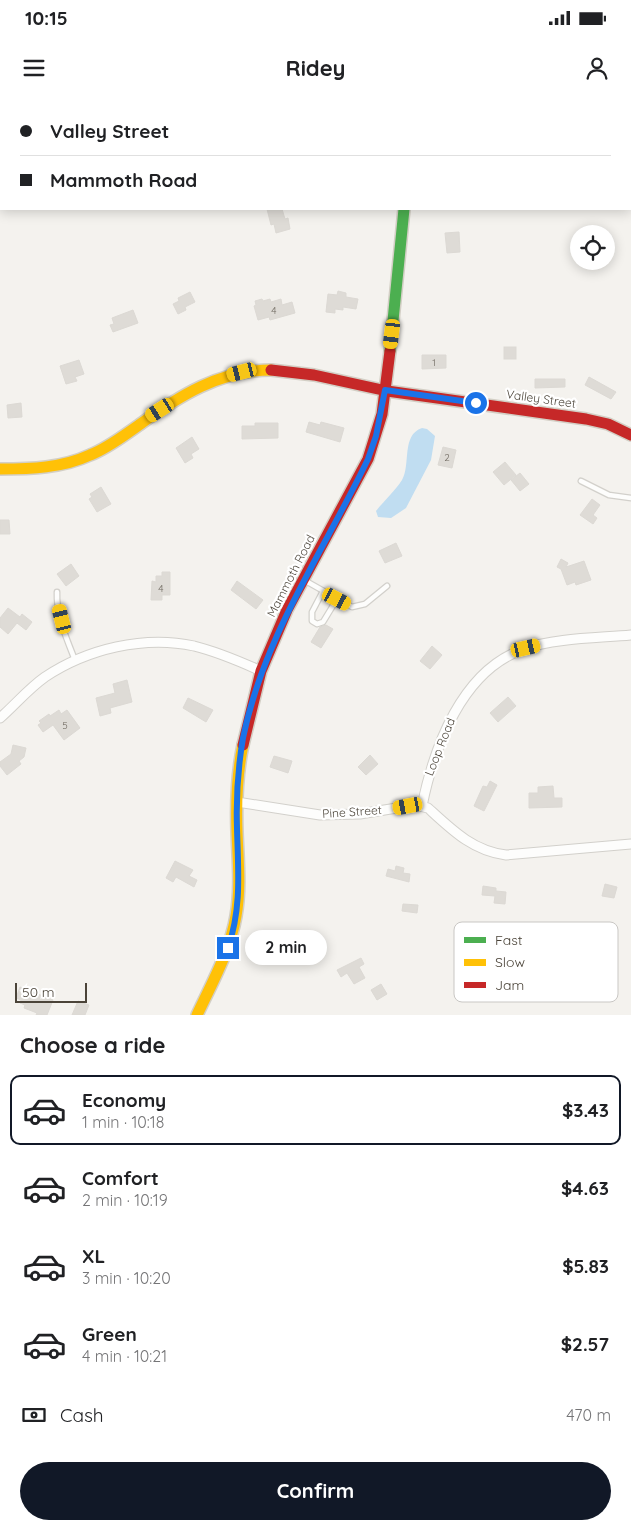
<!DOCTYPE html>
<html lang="en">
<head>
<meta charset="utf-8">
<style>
	body { margin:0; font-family:Quicksand,sans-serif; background:#f6f6f6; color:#202124; height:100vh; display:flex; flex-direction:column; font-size:19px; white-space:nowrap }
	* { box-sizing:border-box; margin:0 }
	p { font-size:16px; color:#757577 }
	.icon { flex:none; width:28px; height:28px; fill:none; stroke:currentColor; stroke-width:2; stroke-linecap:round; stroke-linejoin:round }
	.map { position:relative; height:915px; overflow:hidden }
	.panel { display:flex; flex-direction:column; background:#fff; flex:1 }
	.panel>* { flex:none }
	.hud { position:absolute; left:0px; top:0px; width:631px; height:110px; box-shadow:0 2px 12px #0003; display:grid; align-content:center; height:110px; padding:0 20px; background:#fff }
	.buttons { position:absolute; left:570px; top:125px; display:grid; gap:10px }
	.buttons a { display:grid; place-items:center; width:45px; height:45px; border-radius:50%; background:#fff; box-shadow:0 2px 12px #0003; font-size:25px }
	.scale { position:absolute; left:15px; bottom:12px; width:72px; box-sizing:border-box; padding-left:5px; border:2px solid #4b4439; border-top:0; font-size:14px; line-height:18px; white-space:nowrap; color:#4b4439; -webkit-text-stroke:4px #fff; paint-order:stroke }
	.end { position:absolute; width:22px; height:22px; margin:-11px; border:6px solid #1a73e8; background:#fff; box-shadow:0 0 0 2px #fff }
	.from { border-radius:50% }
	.bubble { position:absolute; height:35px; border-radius:18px; background:#fff; box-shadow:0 2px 12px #0003; font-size:16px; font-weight:700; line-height:35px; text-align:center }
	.car { position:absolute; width:15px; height:30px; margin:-15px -8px; border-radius:6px; box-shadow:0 0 4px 1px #0007; background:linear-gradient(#f5c518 24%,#345 0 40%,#f5c518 0 76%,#345 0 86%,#f5c518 0) }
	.hud b { display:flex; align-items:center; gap:18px; height:48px; font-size:19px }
	.hud b+b { border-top:1px solid #e0e0e0 }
	.hud i { width:12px; height:12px; background:#202124 }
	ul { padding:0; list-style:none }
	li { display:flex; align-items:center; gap:15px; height:70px; margin:0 10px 8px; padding:0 10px; border:2px solid transparent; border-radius:10px }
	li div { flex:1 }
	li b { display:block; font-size:19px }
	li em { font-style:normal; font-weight:700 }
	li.active { border-color:#111827 }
	li>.icon { width:45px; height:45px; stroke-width:1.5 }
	h2 { padding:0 20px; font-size:22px; line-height:60px }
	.pay { display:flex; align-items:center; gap:12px; height:55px; padding:0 20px; font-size:19px }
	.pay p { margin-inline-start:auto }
	.primary-button { display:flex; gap:10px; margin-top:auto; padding:10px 20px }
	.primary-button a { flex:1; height:58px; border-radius:30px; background:#111827; color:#fff; font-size:20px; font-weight:700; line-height:58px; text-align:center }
	.status { display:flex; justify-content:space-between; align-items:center; height:35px; padding:0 25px; background:#fff; direction:ltr }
	.status svg { height:14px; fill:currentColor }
	header { display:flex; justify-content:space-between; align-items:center; height:65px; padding:0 20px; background:#fff; font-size:22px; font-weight:700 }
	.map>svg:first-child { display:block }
	.water { fill:#c0ddf1 }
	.building { fill:#dedbd6; stroke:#dcd9d4 }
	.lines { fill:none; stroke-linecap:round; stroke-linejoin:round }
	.lane-casing { stroke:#d2d0cb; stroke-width:7 }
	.street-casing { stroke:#d2d0cb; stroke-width:11 }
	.fast-casing { stroke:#d3cfc5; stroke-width:14 }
	.slow-casing { stroke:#d3cfc5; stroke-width:14 }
	.jam-casing { stroke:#d3cfc5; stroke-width:14 }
	.lane { stroke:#fdfdfc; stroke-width:4.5 }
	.street { stroke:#fdfdfc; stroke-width:9 }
	.fast { stroke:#4caf50; stroke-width:11 }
	.slow { stroke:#ffc107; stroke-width:11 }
	.jam { stroke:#c62828; stroke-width:11 }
	.route { stroke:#1a73e8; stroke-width:6 }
	.labels { text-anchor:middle; stroke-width:4.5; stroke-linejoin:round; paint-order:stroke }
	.number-label { font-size:10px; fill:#706a61 }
	.street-label { font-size:12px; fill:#4b4439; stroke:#fff }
	.key { fill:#fff; stroke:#c9c7c4; stroke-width:1 }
	.key-label { font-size:14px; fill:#4b4439 }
</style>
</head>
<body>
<div class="status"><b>10:15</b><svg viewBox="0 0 49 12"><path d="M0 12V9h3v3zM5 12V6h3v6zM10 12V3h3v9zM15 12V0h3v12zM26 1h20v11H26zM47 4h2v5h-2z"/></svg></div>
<header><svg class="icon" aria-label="menu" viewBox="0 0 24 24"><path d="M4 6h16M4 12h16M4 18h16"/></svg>Ridey<svg class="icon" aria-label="person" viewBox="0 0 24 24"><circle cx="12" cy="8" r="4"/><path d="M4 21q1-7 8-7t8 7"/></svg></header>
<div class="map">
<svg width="631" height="915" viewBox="0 0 631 915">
	<rect width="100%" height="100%" fill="#f4f2ee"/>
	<path class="water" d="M422,328l5,1 8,7 -4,24 -25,48 -15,10 -13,-1 -2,-6c8,-10 19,-20 26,-31 9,-15 -1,-45 20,-52z"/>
	<g class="building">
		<path d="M267,109h15l3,10 3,-1 2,11 -14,4 -2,-9 -3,1z"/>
		<path d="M459,132l1,20 -13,1 -2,-20z"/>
		<path d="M338,191l8,2v4l12,2 -2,10 -13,-2v3l-8,-1v4l-9,-1 2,-18 9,1z"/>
		<path d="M190,192l5,10 -10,5 1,3 -8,4 -5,-10 6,-3 -1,-3z"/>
		<path d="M262,199l1,2 7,-2 1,3 10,-3 1,6 10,-3 3,11 -25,7 -1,-3 -11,3 -4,-14 2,-1 -1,-4z"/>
		<path d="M133,210l5,13 -25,9 -3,-7 4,-1 -2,-6z"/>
		<rect x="504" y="247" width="12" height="12"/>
		<path d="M422,255h24v13l-24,1z"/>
		<path d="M79,260l5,14 -9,3 2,4 -11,3 -6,-18z"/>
		<path d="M589,277l27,15 -5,7 -26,-14z"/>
		<path d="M535,279h30v8l-30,1z"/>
		<path d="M21,303l1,14 -14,1 -1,-13z"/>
		<path d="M309,322l11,3 1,-3 23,6 -4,14 -34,-10z"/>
		<path d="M255,323h23v15l-36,1v-13h13z"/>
		<path d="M192,337l7,12 -8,5 2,4 -8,5 -9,-15z"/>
		<path d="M443,347l13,3 -4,18 -14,-3z"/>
		<path d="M505,362l11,13 -12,10 -11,-13z"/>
		<path d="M520,373l9,11 -9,7 -9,-11z"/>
		<path d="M101,387l10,17 -14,8 -8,-13 3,-2 -2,-3z"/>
		<path d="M592,399l8,6 -7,10 4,3 -4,6 -13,-9z"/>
		<path d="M0,420h9l1,14h-10z"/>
		<path d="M396,443l6,13 -17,7 -6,-12z"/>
		<path d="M561,459l7,4 -2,4 18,-6 7,19 -15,5 -1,-3 -8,3 -6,-16 -4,-2z"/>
		<path d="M71,464l8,12 -13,10 -9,-12z"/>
		<path d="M162,472h8v23h-8v5h-11l1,-19 4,1v-6h6z"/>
		<path d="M237,481l26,19 -7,9 -25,-19z"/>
		<path d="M8,508l12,9 2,-3 10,8 -6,8 -9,-7 -9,11 -8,-7v-9z"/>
		<path d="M326,525l7,4 -12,19 -10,-6 9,-15z"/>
		<path d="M432,546l10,9 -12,14 -10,-8z"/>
		<path d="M127,580l5,22 -22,6 1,5 -11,3 -4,-18 19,-5 -2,-9z"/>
		<path d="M508,597l8,9 -18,16 -8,-9z"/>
		<path d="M188,598l25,12 -7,12 -23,-14z"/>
		<path d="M59,610l2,4 6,-4 13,18 -16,12 -11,-15 -10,7 -5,-7 3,-2 -2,-2 10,-7 1,2z"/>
		<path d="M13,645l13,3 -2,9 -5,4 2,3 -14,11 -7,-9v-4l11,-8z"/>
		<path d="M370,655l8,9 -12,11 -8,-8z"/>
		<path d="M274,656l18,5 -4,12 -18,-6z"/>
		<path d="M490,681l7,4 -13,26 -10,-5 9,-20 4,1z"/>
		<path d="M553,686l1,12h8v9l-33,1v-15h9v-6z"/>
		<path d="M175,761l18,9 -4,6 8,4 -3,7 -18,-10 -3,5 -7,-4z"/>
		<path d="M396,766l8,2 -1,5 7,1 -1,8 -23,-6 2,-7 7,2z"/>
		<path d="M605,784l12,3 -3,11 -12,-2z"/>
		<path d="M483,786l13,2v3l10,1 -1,12 -11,-1 1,-7 -13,-1z"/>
		<path d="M403,804l15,1 -1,8 -15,-2z"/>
		<path d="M361,858l3,6 -5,3 6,11 -11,6 -7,-11 -6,4 -4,-7z"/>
		<path d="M381,884l6,10 -10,6 -6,-10z"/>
		<path d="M20,887l33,13 -6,15h-11l1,-2 -13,-5 1,-3 -5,-2 1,-3 -5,-2z"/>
		<path d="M78,901l11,4 -4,10h-13z"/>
	</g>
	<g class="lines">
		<g class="lane-casing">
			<g id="lane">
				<path d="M581,381l28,14 22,3"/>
				<path d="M304,480l48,27 13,-3 22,-18"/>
				<path d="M323,491l-11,21v9l5,3 6,-2 14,-23"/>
				<path d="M57,492c-1,23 10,48 18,68"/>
			</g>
		</g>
		<g class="street-casing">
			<g id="street">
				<path d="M0,618c15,-13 28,-29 45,-41 42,-28 99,-42 149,-31 24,6 45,15 67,25"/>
				<path d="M237,702l83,13 40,-1 55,-9 13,3c24,22 45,43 78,47l125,-11"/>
				<path d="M422,706c12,-59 40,-136 102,-157 30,-11 75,-11 107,-14"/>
			</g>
		</g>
		<g class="fast-casing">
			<path id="fast" d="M390,251l14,-142"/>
		</g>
		<g class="slow-casing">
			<g id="slow">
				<path d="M0,369c31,0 62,-1 90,-14 18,-7 33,-19 49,-30 40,-29 81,-55 132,-55"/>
				<path d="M197,915c15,-32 33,-64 39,-99 5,-28 2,-56 1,-84 -1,-28 0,-59 6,-87"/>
			</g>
		</g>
		<g class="jam-casing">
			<g id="jam">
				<path d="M414,0v1"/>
				<path d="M271,270l43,5 73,16 199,28 22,5 23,11"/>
				<path d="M243,645l18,-74 26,-61 81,-151 14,-45 8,-63"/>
			</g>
		</g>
		<use href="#lane" class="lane"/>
		<use href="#street" class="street"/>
		<use href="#fast" class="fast"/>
		<use href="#slow" class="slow"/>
		<use href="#jam" class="jam"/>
	</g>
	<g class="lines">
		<path class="route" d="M228,848c14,-41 10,-78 9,-120 -1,-30 1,-61 6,-90 21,-103 81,-187 125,-279l8,-23 9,-46 91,13"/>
	</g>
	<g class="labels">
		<g class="number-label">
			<text x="274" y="214">4</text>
			<text x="434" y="266">1</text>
			<text x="447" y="361">2</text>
			<text x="161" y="492">4</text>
			<text x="65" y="629">5</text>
		</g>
		<g class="street-label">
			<text transform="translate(541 299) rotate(8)" y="4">Valley Street</text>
			<text transform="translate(291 476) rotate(-63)" y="4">Mammoth Road</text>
			<text transform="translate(440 647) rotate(-68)" y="4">Loop Road</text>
			<text transform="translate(352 712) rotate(-4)" y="4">Pine Street</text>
		</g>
	</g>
	<rect x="454" y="822" width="164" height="80" rx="8" class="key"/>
	<rect x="464" y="837" width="22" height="6" fill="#4caf50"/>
	<rect x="464" y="859" width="22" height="7" fill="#ffc107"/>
	<rect x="464" y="882" width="22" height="6" fill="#c62828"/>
	<g class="key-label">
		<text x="495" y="845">Fast</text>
		<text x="495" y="867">Slow</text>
		<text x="495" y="890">Jam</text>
	</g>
</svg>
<div class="buttons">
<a><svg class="icon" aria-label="locate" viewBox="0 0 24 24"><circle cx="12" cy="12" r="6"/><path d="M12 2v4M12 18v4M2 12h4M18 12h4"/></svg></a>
</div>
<div class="scale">50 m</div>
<i class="end from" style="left:476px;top:303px"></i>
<i class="end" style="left:228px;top:848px"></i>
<div class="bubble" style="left:245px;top:830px;width:82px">2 min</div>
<i class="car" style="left:392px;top:234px;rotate:187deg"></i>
<i class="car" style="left:242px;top:272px;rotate:256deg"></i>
<i class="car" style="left:160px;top:310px;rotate:238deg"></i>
<i class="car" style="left:337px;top:499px;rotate:117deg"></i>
<i class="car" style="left:62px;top:519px;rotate:346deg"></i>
<i class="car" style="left:526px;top:548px;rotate:77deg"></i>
<i class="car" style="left:408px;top:706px;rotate:260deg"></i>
<div class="hud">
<b><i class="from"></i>Valley Street</b>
<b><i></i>Mammoth Road</b>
</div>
</div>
<section class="panel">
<h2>Choose a ride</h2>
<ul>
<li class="active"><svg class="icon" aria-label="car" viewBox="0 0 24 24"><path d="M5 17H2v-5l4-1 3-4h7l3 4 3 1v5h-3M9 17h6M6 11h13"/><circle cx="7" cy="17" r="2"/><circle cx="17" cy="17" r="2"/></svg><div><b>Economy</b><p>1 min · 10:18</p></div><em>$3.43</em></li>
<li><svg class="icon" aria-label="car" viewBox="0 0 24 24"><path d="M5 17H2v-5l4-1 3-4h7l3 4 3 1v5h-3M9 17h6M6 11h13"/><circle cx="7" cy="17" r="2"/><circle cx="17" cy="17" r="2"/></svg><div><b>Comfort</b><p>2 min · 10:19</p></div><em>$4.63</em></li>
<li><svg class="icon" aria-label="car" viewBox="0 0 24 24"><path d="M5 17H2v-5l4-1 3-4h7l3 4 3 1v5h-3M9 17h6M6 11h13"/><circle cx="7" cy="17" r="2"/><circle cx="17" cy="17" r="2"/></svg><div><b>XL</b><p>3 min · 10:20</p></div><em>$5.83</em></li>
<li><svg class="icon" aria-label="car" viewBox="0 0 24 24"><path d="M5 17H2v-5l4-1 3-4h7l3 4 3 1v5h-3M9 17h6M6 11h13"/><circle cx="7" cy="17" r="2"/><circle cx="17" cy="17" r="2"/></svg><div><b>Green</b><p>4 min · 10:21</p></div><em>$2.57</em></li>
</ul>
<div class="pay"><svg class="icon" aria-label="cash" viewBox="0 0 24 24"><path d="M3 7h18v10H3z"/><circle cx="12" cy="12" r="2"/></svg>Cash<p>470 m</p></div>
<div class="primary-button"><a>Confirm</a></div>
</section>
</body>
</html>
